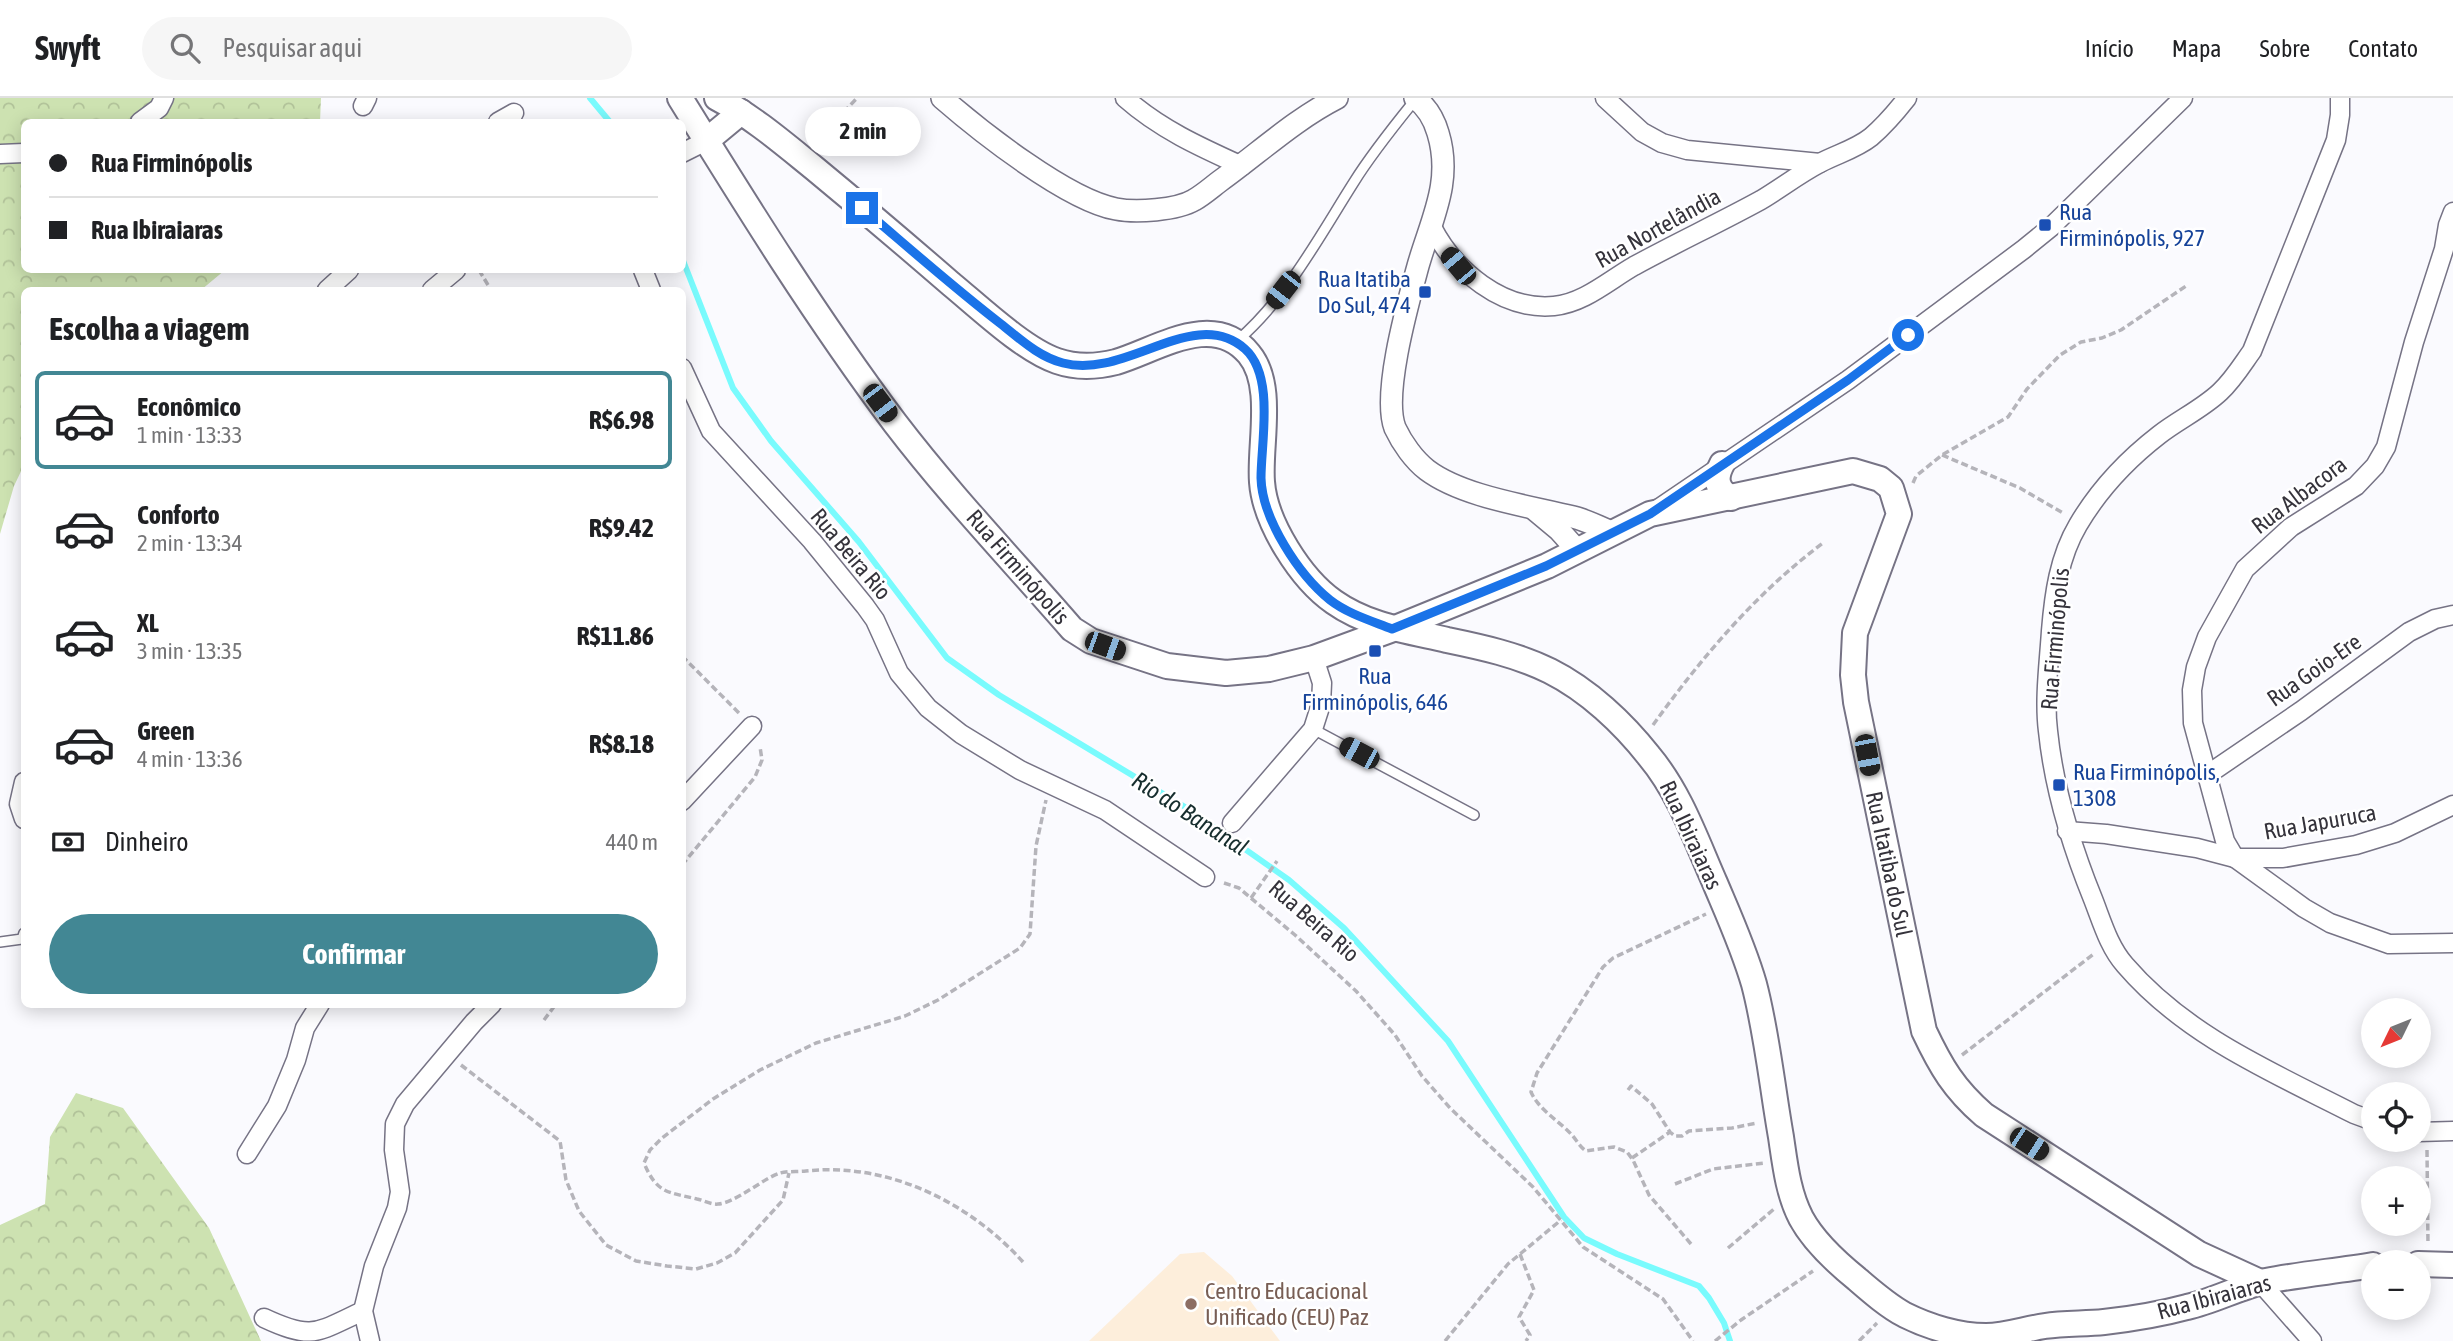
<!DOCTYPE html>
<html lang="pt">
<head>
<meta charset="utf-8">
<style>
	body { margin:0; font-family:"Asap Condensed",sans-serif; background:#f6f6f6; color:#202124; height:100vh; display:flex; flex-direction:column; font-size:26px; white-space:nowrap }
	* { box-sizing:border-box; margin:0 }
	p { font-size:23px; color:#757577 }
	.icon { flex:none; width:38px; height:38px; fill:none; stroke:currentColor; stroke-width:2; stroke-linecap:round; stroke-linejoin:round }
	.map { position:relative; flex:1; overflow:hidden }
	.sheet { position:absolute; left:21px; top:189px; width:665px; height:721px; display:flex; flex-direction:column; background:#fff; border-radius:10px; box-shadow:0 4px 18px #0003 }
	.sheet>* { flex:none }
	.guide { position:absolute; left:21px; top:21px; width:665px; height:154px; border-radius:10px; box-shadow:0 4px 18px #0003; display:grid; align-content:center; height:154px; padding:0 28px; background:#fff }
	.needle { width:46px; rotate:227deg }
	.buttons { position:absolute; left:2361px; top:900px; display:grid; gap:14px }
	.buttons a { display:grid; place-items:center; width:70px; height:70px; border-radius:50%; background:#fff; box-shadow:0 4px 18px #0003; font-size:35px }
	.end { position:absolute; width:32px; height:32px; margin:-16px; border:9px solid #1a73e8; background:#fff; box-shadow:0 0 0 4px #fff }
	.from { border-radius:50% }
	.bubble { position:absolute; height:49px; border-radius:24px; background:#fff; box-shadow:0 4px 18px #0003; font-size:23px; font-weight:700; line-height:49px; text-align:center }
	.car { position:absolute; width:21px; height:42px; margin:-21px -10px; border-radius:9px; box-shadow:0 0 5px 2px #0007; background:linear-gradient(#222 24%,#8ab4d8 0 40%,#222 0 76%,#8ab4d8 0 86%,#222 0) }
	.guide b { display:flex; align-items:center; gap:24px; height:66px; font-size:26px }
	.guide b+b { border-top:2px solid #e0e0e0 }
	.guide i { width:18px; height:18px; background:#202124 }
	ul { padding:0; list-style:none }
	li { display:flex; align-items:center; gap:21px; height:98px; margin:0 14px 10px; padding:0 14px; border:4px solid transparent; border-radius:10px }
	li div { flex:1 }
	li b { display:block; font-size:26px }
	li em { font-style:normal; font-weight:700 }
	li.active { border-color:#428794 }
	li>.icon { width:63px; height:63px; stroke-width:1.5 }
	h2 { padding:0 28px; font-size:32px; line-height:84px }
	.pay { display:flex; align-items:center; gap:18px; height:77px; padding:0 28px; font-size:26px }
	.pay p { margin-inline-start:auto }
	.cta { display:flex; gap:14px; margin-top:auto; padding:14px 28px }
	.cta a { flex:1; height:80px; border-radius:42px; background:#428794; color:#fff; font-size:28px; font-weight:700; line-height:80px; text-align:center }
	header { display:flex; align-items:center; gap:42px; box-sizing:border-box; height:98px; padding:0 35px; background:#fff; border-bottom:2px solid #e0e0e0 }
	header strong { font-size:33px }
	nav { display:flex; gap:38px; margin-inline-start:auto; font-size:24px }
	.search { width:490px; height:63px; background:#f6f6f6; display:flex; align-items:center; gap:18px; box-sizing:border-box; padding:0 24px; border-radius:38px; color:#757577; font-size:26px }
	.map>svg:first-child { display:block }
	.education { fill:#fdeedb }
	.forest { fill:url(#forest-crowns) }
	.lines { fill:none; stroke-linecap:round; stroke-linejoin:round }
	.stream { stroke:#79fbfd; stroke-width:6 }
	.service-casing { stroke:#767385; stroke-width:12 }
	.minor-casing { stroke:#767385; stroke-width:21 }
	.tertiary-casing { stroke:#767385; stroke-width:24 }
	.secondary-casing { stroke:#767385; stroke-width:28 }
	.path { stroke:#b5b4ba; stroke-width:3.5; stroke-dasharray:7 3.5; stroke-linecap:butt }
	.service { stroke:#fff; stroke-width:9 }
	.minor { stroke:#fff; stroke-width:18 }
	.tertiary { stroke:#fff; stroke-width:21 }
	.secondary { stroke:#fff; stroke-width:24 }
	.route { stroke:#1a73e8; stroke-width:9 }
	.transit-dot { fill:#1a4fb4; stroke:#fff; stroke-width:2.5 }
	.education-dot { fill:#8d6e63; stroke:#fff; stroke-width:2.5 }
	.labels { text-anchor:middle; stroke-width:5; stroke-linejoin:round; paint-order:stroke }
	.transit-label { font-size:23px; fill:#164399; stroke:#fff; text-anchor:start }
	.street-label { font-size:23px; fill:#35333b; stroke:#fff }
	.education-label { font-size:23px; fill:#785e54; stroke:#fff; text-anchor:start }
	.water-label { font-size:24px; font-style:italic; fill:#172e2e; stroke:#fff }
</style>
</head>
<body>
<header>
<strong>Swyft</strong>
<div class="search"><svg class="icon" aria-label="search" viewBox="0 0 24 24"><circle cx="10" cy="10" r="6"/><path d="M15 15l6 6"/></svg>Pesquisar aqui</div>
<nav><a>Início</a><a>Mapa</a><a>Sobre</a><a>Contato</a></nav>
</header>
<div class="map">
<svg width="2453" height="1243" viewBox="0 0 2453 1243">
	<defs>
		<pattern id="forest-crowns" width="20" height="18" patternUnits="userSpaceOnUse" patternTransform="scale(1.75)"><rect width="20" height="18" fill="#cde2b1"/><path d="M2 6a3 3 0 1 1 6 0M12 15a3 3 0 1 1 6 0" fill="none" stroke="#b1c299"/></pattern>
	</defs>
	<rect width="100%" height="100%" fill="#fafafe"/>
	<path class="education" d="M1204,1154l28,24 48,65h-191l91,-87z"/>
	<g class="forest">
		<path d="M0,0h321l-1,24h-296v148h201l-24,20h-177v175l-10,21 -14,48z"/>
		<path d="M76,995l47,15 86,120 52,113h-261v-116l45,-21 5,-67z"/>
	</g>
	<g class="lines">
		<g class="stream">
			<path d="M590,0l20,24"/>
			<path d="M682,160l51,130 38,53 88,101 88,116 52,37 186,112 104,73 55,48 104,113 116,176 20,21 33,16 82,32 10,12 15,25 6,18"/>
		</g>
		<g class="service-casing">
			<g id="service">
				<path d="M1237,243c50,-43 82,-104 117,-159 18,-29 40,-56 61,-82"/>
				<path d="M1313,631l161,86"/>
				<path d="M0,844l22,-3 2,-6"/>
			</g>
		</g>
		<g class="minor-casing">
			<g id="minor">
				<path d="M1125,0c35,31 75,49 117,68"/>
				<path d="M1605,0l37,34 20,11 25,7 133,13"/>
				<path d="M2340,0v17l-4,25 -84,211c-10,14 -19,29 -32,41 -18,17 -42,28 -61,43 -31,24 -61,56 -81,90 -19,32 -24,69 -27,106 -2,32 -7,68 -3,100 6,58 23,114 45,168 9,23 16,48 32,66 61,71 147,107 229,149l19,7"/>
				<path d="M363,8l4,-8"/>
				<path d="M140,24l19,-14 5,-10"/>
				<path d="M498,24l16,-9"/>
				<path d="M682,55l24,-12"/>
				<path d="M0,56l24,-1"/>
				<path d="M2453,114l-5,13 -4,24 -30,93 -28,105 -11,19 -19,20 -65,41 -46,42 -38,68 -11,30 -4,23 1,33 32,118 10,17 69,50 26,15 59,21 64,-1"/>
				<path d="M1432,129c22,43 70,84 122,79 30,-3 54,-25 80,-40 42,-23 85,-43 127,-66 20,-12 38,-26 59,-37 17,-9 36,-14 51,-26 14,-12 25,-25 36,-39"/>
				<path d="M643,172l8,20"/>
				<path d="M327,192l22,-20"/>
				<path d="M432,192l24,-20"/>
				<path d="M682,270l29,63 101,110 53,65 10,14 24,53 29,35 33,26 59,36 85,40 100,67"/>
				<path d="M1658,411l190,-129 176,-131 27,-22 132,-129"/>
				<path d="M2207,677l94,-64 108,-79 26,-13 18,-4"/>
				<path d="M24,684l-5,22 5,15"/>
				<path d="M682,703l70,-75"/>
				<path d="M1232,725l81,-94 8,-25 1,-21 -8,-25"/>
				<path d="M2067,733l39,3 91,14 38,10h48l73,-13 39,-12 58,-28"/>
				<path d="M2418,1034l35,-1"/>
				<path d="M247,1056l30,-48 19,-46 9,-32 15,-24"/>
				<path d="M2260,1184l52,59"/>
				<path d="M264,1220c49,23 53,14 99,-7"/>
				<path d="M370,1243l-7,-30 11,-45 23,-58 3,-16 -6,-42 1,-26 10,-20 69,-82 18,-18"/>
			</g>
		</g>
		<g class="tertiary-casing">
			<g id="tertiary">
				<path d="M942,0c38,33 125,102 174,111 20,4 61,1 78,-9 9,-5 18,-13 26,-19 39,-28 74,-61 117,-83"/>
				<path d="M1415,0c12,9 19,21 23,35 15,49 -7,87 -20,133 -10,37 -36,128 -23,162 7,15 19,32 32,42 36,27 102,36 146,47 13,3 26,10 39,15"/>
				<path d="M1535,412l24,20 18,20"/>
			</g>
		</g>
		<g class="secondary-casing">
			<g id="secondary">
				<path d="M680,0c68,110 137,221 215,325 55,72 118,138 177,206l19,12 76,25 59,7 43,-4 45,-11 79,-29 154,-63 103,-52 203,-43 27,8 11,9 8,26 -44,119 -2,42 3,27 68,329c17,36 30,58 60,84l215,139 61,28"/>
				<path d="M717,0c36,19 66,45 97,70 46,38 92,77 137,116 28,23 73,66 106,77 20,7 39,6 59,1 41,-12 97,-52 133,-8 26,31 10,91 13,128 3,41 39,97 72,120 34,24 74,29 113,38 34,7 71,15 103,31 38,19 73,52 99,85 31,37 47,84 66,127 14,33 29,66 39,101 13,49 18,102 27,153 4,27 7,56 20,81 13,24 35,44 56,61 15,13 31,27 48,36 24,12 54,21 81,21 19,0 39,-7 59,-10 19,-3 40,-2 59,-4 27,-3 57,-8 83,-15 27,-6 52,-20 79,-26 36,-7 72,-10 107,-16"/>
				<path d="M706,43l35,-29"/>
				<path d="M1722,366c-8,15 -5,26 9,34"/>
				<path d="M2418,1166l35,1"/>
			</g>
		</g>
		<g class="path">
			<path d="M815,45l42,-45"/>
			<path d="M479,172l12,20"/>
			<path d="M1942,357l78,33 43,25"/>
			<path d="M1913,385l3,-7 26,-21 66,-38 19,-28 33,-34 21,-13 21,-4 19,-8 65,-44"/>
			<path d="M682,558l58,58"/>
			<path d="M1653,627c49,-68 103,-132 170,-182"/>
			<path d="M682,767l73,-88 7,-17 -2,-13"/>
			<path d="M1224,785l15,5 56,47 61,56 39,44 27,41 28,32 83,79 50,60 80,52 30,42"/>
			<path d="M1251,800l26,-37"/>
			<path d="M544,922l12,-16"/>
			<path d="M1962,957l133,-102"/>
			<path d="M461,967l99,76 6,39 13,31 27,34 30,16 31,5 29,3 21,-6 18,-10 48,-53 6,-27"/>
			<path d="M1628,992l3,-4 21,18 18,28 5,4h7l7,-5 43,-3 25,-5"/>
			<path d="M2427,1052l1,94"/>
			<path d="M1632,1060l38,-26"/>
			<path d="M1675,1086l38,-15 51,-6"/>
			<path d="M1691,1146l-42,-49 -16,-35 -6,-8 -13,-5 -28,4c-7,-5 -10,-12 -15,-17 -13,-14 -32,-24 -40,-42l6,-19 66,-106 10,-9 93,-44"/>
			<path d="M1728,1150l46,-39"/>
			<path d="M1520,1156l14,36 -15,27 11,18 -4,6"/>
			<path d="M1023,1164c-54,-60 -135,-100 -217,-91 -8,1 -19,0 -26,2 -16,5 -45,30 -62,31 -6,1 -15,-4 -21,-5 -29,-7 -40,-5 -53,-36l6,-13 12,-12 51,-39 47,-29 56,-27 89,-27 33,-16 82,-52 10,-14 6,-88 10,-46"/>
			<path d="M1445,1243l63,-77 53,-44"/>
			<path d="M1715,1243l26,-21 72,-49"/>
			<path d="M1859,1243l18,-18"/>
		</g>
		<use href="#service" class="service"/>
		<use href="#minor" class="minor"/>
		<use href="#tertiary" class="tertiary"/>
		<use href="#secondary" class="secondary"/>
	</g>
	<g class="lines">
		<path class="route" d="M862,110c46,39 91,79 139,116 19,15 38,33 62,39 63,17 131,-59 182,-14 30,27 16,93 16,129 1,41 38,97 69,122 18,14 42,21 62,29l154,-63 104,-52 198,-134 60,-45"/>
	</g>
	<g class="transit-dot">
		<rect x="2038" y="120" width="14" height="14" rx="3.5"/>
		<rect x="1418" y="187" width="14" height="14" rx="3.5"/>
		<rect x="1368" y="546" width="14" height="14" rx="3.5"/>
		<rect x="2052" y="680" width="14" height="14" rx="3.5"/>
	</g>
	<circle class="education-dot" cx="1191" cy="1206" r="7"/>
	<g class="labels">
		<g class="transit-label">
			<text x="2059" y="122">Rua<tspan x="2059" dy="26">Firminópolis, 927</tspan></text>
			<text x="1411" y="189" text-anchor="end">Rua Itatiba<tspan x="1411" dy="26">Do Sul, 474</tspan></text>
			<text x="1375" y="586" text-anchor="middle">Rua<tspan x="1375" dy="26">Firminópolis, 646</tspan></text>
			<text x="2073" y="682">Rua Firminópolis,<tspan x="2073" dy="26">1308</tspan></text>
		</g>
		<g class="street-label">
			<text transform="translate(1658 130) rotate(-29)" y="8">Rua Nortelândia</text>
			<text transform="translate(2299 397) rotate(-37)" y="8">Rua Albacora</text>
			<text transform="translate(851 456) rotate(50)" y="8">Rua Beira Rio</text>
			<text transform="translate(1018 469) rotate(49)" y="8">Rua Firminópolis</text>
			<text transform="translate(2055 541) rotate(-85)" y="8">Rua Firminópolis</text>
			<text transform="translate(2314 572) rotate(-35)" y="8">Rua Goio-Ere</text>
			<text transform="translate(2320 724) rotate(-10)" y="8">Rua Japuruca</text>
			<text transform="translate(1691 737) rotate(65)" y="8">Rua Ibiraiaras</text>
			<text transform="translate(1889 766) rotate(78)" y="8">Rua Itatiba do Sul</text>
			<text transform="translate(1314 823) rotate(41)" y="8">Rua Beira Rio</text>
			<text transform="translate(2214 1199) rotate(-15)" y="8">Rua Ibiraiaras</text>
		</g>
		<g class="education-label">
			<text x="1205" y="1201">Centro Educacional<tspan x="1205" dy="26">Unificado (CEU) Paz</tspan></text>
		</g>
		<g class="water-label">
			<text transform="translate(1190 716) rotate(33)" y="8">Rio do Bananal</text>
		</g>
	</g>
</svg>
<div class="buttons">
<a><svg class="needle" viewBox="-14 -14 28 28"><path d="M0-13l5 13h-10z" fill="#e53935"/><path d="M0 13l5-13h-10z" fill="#757577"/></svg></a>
<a><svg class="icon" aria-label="locate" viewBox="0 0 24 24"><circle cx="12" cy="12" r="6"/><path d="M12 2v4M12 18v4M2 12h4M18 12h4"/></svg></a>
<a>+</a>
<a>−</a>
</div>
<i class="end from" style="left:1908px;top:237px"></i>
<i class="end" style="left:862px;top:110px"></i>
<div class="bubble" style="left:805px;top:9px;width:116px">2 min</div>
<i class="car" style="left:1458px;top:168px;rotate:320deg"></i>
<i class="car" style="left:1283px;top:192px;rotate:218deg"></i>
<i class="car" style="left:880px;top:305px;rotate:143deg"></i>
<i class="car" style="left:1105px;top:548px;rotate:110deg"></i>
<i class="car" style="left:1359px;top:655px;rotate:298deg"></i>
<i class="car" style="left:1867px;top:657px;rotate:169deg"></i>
<i class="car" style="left:2029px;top:1046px;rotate:123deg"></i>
<div class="guide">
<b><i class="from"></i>Rua Firminópolis</b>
<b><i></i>Rua Ibiraiaras</b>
</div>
<section class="sheet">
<h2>Escolha a viagem</h2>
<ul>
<li class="active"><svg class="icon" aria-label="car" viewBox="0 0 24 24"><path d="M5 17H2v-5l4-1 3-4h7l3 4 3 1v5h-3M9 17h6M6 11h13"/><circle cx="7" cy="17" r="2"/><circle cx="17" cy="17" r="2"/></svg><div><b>Econômico</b><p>1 min · 13:33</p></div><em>R$6.98</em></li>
<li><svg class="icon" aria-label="car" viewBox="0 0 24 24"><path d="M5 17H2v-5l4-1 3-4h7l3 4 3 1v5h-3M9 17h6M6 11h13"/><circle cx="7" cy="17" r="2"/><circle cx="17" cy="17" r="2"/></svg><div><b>Conforto</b><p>2 min · 13:34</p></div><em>R$9.42</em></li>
<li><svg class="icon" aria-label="car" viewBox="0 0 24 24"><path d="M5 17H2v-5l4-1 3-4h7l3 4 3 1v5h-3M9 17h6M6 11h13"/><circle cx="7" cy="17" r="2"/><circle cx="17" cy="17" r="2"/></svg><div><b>XL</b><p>3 min · 13:35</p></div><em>R$11.86</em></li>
<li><svg class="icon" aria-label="car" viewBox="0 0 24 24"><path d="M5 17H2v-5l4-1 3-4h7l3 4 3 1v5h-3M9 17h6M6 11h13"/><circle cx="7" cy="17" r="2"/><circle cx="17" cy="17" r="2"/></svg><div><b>Green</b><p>4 min · 13:36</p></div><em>R$8.18</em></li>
</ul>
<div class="pay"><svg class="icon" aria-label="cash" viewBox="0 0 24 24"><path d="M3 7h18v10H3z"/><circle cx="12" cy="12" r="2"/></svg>Dinheiro<p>440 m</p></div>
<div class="cta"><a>Confirmar</a></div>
</section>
</div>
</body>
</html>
